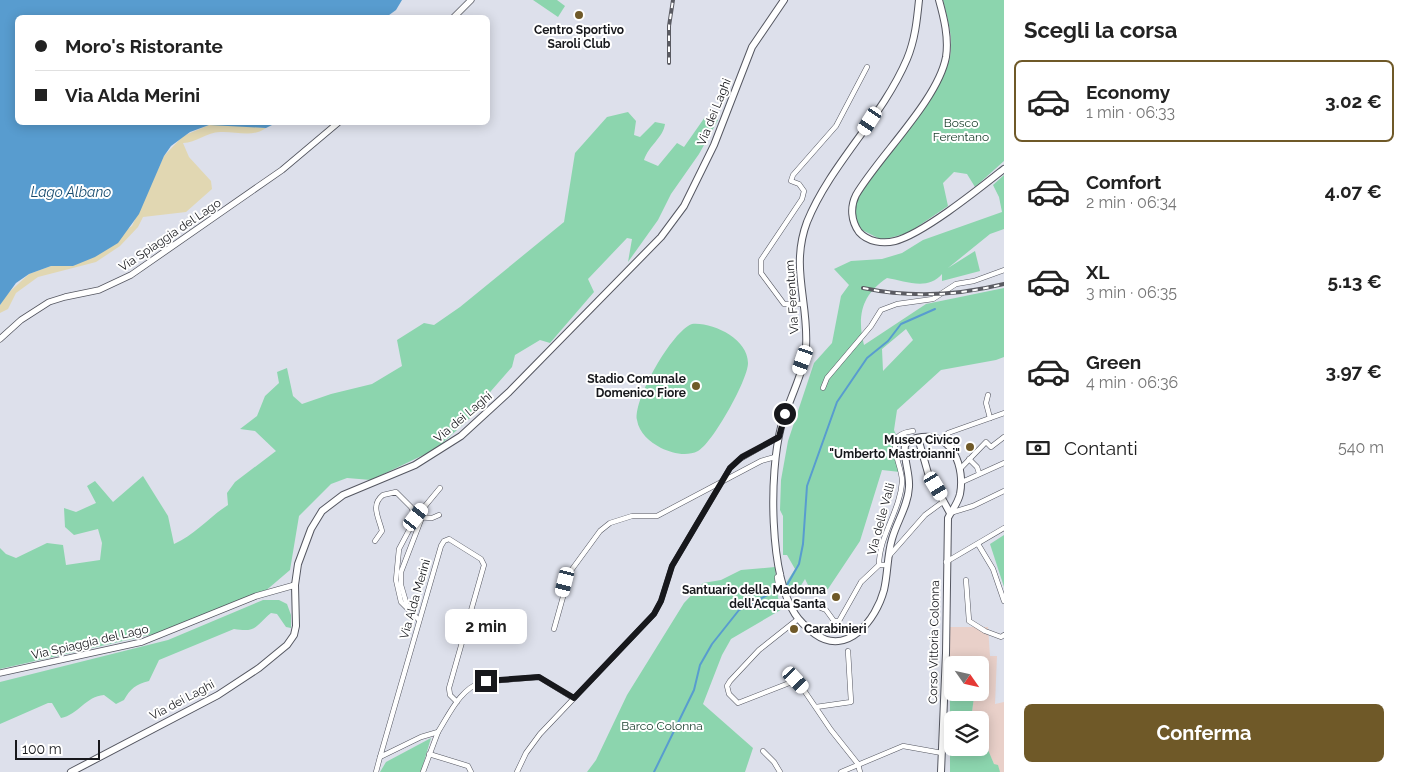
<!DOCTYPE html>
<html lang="it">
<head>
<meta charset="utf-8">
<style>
	body { margin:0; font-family:Raleway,sans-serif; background:#f2f2f2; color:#222; height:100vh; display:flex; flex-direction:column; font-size:19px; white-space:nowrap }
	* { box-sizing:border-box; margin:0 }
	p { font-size:16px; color:#767676 }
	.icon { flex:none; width:28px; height:28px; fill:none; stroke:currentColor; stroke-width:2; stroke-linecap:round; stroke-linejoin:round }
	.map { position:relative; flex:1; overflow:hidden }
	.side { display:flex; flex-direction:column; background:#fff; width:400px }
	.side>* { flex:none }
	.banner { position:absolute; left:15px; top:15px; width:475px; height:110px; border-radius:8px; box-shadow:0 2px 12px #0003; display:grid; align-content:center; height:110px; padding:0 20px; background:#fff }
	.needle { width:32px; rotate:124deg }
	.fabs { position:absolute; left:944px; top:656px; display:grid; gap:10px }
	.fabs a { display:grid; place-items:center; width:45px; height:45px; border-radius:8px; background:#fff; box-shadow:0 2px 12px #0003; font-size:25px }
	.scale { position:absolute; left:15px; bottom:12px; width:85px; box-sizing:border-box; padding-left:5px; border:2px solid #17181c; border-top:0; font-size:14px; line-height:18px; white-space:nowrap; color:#17181c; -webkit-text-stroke:4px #fff; paint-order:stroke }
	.end { position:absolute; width:22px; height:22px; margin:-11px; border:6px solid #17181c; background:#fff; box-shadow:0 0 0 2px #fff }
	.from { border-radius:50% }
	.bubble { position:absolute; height:35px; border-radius:8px; background:#fff; box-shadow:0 2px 12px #0003; font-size:16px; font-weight:700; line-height:35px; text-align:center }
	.car { position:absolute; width:15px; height:30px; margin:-15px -8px; border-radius:6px; box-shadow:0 0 4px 1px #0007; background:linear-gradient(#fff 24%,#345 0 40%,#fff 0 76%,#345 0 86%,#fff 0) }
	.banner b { display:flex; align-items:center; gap:18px; height:48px; font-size:19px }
	.banner b+b { border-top:1px solid #e0e0e0 }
	.banner i { width:12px; height:12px; background:#222 }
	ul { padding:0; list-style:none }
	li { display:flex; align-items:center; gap:15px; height:82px; margin:0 10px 8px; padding:0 10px; border:2px solid transparent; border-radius:8px }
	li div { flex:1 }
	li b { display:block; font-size:19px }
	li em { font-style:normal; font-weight:700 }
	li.on { border-color:#6f5928 }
	li>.icon { width:45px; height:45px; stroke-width:1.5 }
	h2 { padding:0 20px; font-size:22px; line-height:60px }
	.pay { display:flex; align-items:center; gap:12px; height:55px; padding:0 20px; font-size:19px }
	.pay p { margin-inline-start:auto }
	.action { display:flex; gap:10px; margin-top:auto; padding:10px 20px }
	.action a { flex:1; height:58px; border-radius:8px; background:#6f5928; color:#fff; font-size:20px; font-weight:700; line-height:58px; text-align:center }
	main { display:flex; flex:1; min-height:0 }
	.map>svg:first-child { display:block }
	.education { fill:#e9d0c9 }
	.green { fill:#8cd5ae; fill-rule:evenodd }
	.sand { fill:#e1d7b2 }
	.water { fill:#589ccf }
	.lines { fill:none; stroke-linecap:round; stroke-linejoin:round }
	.stream { stroke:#589ccf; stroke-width:2 }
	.minor-casing { stroke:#555761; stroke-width:5.5 }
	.tertiary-casing { stroke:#555761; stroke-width:7 }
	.secondary-casing { stroke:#555761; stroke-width:8 }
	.minor { stroke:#fff; stroke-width:4.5 }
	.tertiary { stroke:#fff; stroke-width:5.5 }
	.secondary { stroke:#fff; stroke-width:6 }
	.rail-casing { stroke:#5a5b62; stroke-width:4 }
	.rail { stroke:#fff; stroke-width:2; stroke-dasharray:5.5; stroke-linecap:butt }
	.route { stroke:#17181c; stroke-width:6 }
	.poi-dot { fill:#6f5928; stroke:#fff; stroke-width:2 }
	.labels { text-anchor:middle; stroke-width:4; stroke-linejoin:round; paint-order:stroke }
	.poi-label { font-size:12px; font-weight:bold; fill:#17181c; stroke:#fff; text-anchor:end }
	.street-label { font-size:12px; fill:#17181c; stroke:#fff }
	.park-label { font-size:12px; fill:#1c402e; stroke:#fff }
	.water-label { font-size:14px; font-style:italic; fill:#184c6f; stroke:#fff }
</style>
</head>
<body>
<main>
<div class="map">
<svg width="1004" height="772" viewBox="0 0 1004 772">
	<rect width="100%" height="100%" fill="#dde0eb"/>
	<path class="education" d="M949,627h39l2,29h7l-2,48 9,-2v70h-4l-6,-8 -11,-24 -3,-20h-4l-4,-8 2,-15 -18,-4 24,-1v-27h-28v8h-3z"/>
	<g class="green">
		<path d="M533,0h24l8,6 -7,11z"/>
		<path d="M943,0h61v161l-29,26 -8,-13 -13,-2 -11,11 5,23 -40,27 -26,7 -22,-11c-6,-15 -7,-23 1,-38 25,-34 80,-96 89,-134 4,-20 -3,-39 -7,-57z"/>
		<path d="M628,112l8,9 -2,14 6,2 15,-15 10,2c-2,14 -16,21 -21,36l14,6 19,-23 7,4 21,-30 9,-1 4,4 -19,34 -28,40 -13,26 -30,42 4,-23 -5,-1 -39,41 6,13 -44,51 -10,-3 -25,15 -3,12 -21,24 -12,19 -43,39 -65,31 -24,-2 -16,6 -32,32 -9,54 -27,23 -96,38 -167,38v-121l6,6 10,4 31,-15 16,2 3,20 34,-5 2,-17 -4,-14 -24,6 -9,-8 -1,-19 12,4 20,-9 -9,-17 8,-5 18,21 30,-26 25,40 6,28c21,-9 35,-27 54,-39l-1,-12 8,-11 41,-31 -21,-20 -15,-2 17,-13 8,-20 14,-13 -2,-11 10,-4 6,28 9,8 29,-10 41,-10 30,-18 -5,-26 27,-17 10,2 26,-18 104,-85 11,-69 32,-36z"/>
		<path d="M1004,175v54l-14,5 -42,34 27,-17 5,20 -38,10v-7c-14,17 -37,7 -55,4 -26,17 -30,39 -23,67l62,-41 78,-16v69l-8,3 -55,10 -44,40 -3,20 3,7 -4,12 7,23 -18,-2 -22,71 -32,48 -16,4 -7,-14 -8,13 -7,1 -4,-10 9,-14 -8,-14h-4v-39l-3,-6 1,-30 7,-39 26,-78 18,-20 9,-47 8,-11 -15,-16 17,-8 31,-2 20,-6 21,-13 79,-28 -3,-15 -6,-12zM906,329l7,11 -30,31 -1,-22z"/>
		<path d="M692,324c21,-2 56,15 56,39 0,17 -36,81 -50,88 -12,6 -26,2 -37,-3 -11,-6 -22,-15 -24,-28 -4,-20 35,-89 55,-96z"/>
		<path d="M1004,535v52l-14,-43z"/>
		<path d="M775,567l3,31 6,10 -53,31 -9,16 -19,49 50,44 -8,24h-158l9,-12 31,-65 57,-92 19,-20 18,-3 20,-10z"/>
		<path d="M263,600h16l8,4 4,11v13l-5,-1 -9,-13 -6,-1c-16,13 -14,20 -37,16l-75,31 -10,21c-13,3 -19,8 -25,19l-8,4 -12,-9c-18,1 -26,20 -43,23l-9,-15h-4l-48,21v-42l168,-42z"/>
		<path d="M953,693l21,4 -2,15 4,8h-24v28h28v-17l14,33 4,1 2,7h-50v-78z"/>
		<path d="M431,738l-10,34h-41l6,-10z"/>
	</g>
	<path class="sand" d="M230,124l36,4c-13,10 -31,3 -46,4 -13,0 -24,11 -37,11l6,14 22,24 1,8 -26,23 -43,5 -5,10 -18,19 -24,16 -58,15 -22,16 -8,16 -8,4v-8l4,-8 25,-23 22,-8h22l59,-40 32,-70 19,-20 26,-11z"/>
	<path class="water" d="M0,0h402l-6,10 -11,8h-367v104l258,1 -10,5 -57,-3 -19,7 -19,14 -7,10 -25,58 -21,29 -23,14 -22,9h-22l-22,8 -13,9 -16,22z"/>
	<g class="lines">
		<g class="stream">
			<path d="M787,585l12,-21 4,-20 4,-58 30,-84 30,-44 21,-17 13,-17 34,-15"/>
			<path d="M654,772l40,-82 6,-25 12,-21 27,-34 38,-20"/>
		</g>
		<g class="minor-casing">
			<g id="minor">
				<path d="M802,304h-18l-23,-31v-13l41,-61 2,-8 -5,-7 -8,-3 2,-6 43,-49 31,-59"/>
				<path d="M823,388l4,-10 44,-52 10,-16 16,-6 36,-5 23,-15 18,-3 30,-11"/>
				<path d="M988,395l-2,8 4,15"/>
				<path d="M953,448l-6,-9 1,-6 56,-20"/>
				<path d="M969,459l8,8 2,6"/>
				<path d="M960,469l26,-27 5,5 13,-10"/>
				<path d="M962,482l42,-19"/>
				<path d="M950,513l23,-7 31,-15"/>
				<path d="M416,517l24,-29"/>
				<path d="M416,517l16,1 7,-3"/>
				<path d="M375,541l7,-10c-3,-13 -12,-26 1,-36l13,-3 15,15 5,10 -17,32 -3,31 5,22 18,18"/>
				<path d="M978,544l15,25 11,32"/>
				<path d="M889,556l36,-41 19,-14"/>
				<path d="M946,562l58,-34"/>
				<path d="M879,565c0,-29 21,-54 23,-83 1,-19 -23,-47 11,-51"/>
				<path d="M966,580l3,41 16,10 16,6 3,-2"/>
				<path d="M778,584l-1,-7 4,-3"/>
				<path d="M821,608l5,2 8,11h5l22,-39 18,-17h8"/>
				<path d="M408,609l-7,-24v-13l20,-52"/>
				<path d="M798,619l-39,31 -29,31 -3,5 2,8 9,9 59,-23 34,50 27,34 2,8"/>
				<path d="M554,629l16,-57 30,-41 10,-8 22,-7h25l104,-55 14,-4"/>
				<path d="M457,702l-7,-7 -1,-7 35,-123 -3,-6 -32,-20 -5,2 -3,5 -61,211 41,-20 17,-5c12,-19 22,-43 44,-50l57,-5 34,21"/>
				<path d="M816,707l35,-5 -3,-51"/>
				<path d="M763,751l11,11 6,10"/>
				<path d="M429,754l39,12 3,6"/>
				<path d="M376,772l4,-15"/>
				<path d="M423,772l15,-40"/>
				<path d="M517,772l9,-19 14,-19 114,-120 7,-13 11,-35 58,-98 10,-9 39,-22"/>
				<path d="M841,772l62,-26 39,7"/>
			</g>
		</g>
		<g class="tertiary-casing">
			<g id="tertiary">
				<path d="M453,18l18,-18"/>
				<path d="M0,339l21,-19 28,-18 16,-5 34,-7 32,-15 151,-105 57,-48"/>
				<path d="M0,673l142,-31 114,-46 39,-11"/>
			</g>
		</g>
		<g class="secondary-casing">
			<g id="secondary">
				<path d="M919,0c-2,20 -4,40 -12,59 -25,59 -76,104 -100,163 -17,45 2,81 -1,125 -2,27 -18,54 -25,80 -12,46 -12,147 14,187 5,8 12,14 20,20 32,23 61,-14 69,-44 4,-17 3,-34 8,-51 5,-18 16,-33 17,-52 1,-14 -6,-29 -4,-42 5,-6 10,-7 17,-8 31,-4 43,31 38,57 -2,9 -8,16 -12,24l-2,135 -5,119"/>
				<path d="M939,0c5,18 10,38 7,57 -8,43 -67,99 -90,138 -6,12 -5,26 3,37 9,10 24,12 36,9 28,-7 85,-53 109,-72"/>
				<path d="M918,438l10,35 22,40"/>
				<path d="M71,772l147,-77 41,-27 28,-23 7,-10 2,-9 -1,-41 3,-21 13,-35 11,-18 21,-16 72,-30 46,-29 48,-44 152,-155 23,-31 30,-61 38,-98 32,-47"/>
			</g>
		</g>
		<use href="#minor" class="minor"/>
		<use href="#tertiary" class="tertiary"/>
		<use href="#secondary" class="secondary"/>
		<g class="rail-casing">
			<g id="rail">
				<path d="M669,63v-37l4,-26"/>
				<path d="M863,288c48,10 93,8 141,-4"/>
			</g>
		</g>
		<use href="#rail" class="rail"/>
	</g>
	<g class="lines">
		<path class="route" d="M486,681l53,-4 35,21 80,-84 7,-13 11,-35 58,-98 12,-11 37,-20 6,-23"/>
	</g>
	<g class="poi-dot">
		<circle cx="579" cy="15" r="5"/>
		<circle cx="696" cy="386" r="5"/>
		<circle cx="970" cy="447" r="5"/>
		<circle cx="836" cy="597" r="5"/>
		<circle cx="794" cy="629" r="5"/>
	</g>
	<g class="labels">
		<g class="poi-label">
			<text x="579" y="34" text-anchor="middle">Centro Sportivo<tspan x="579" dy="14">Saroli Club</tspan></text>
			<text x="686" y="383">Stadio Comunale<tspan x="686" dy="14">Domenico Fiore</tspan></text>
			<text x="960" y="444">Museo Civico<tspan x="960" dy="14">"Umberto Mastroianni"</tspan></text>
			<text x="826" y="594">Santuario della Madonna<tspan x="826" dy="14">dell'Acqua Santa</tspan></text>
			<text x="804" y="633" text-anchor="start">Carabinieri</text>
		</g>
		<g class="street-label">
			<text transform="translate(714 112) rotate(-68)" y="4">Via dei Laghi</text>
			<text transform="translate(170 235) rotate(-34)" y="4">Via Spiaggia del Lago</text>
			<text transform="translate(792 297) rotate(-94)" y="4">Via Ferentum</text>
			<text transform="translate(463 417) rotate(-40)" y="4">Via dei Laghi</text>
			<text transform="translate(881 519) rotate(-75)" y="4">Via delle Valli</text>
			<text transform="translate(415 599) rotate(-74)" y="4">Via Alda Merini</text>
			<text transform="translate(90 642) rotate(-13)" y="4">Via Spiaggia del Lago</text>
			<text transform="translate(934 642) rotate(-89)" y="4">Corso Vittoria Colonna</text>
			<text transform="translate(182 700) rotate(-28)" y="4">Via dei Laghi</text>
		</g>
		<g class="park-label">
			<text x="961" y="127">Bosco<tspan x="961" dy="14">Ferentano</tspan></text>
			<text x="662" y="730">Barco Colonna</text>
		</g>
		<g class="water-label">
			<text x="71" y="197">Lago Albano</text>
		</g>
	</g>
</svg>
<div class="fabs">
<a><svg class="needle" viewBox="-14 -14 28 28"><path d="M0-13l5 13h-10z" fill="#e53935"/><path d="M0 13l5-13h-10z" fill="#767676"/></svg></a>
<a><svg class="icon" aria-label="layers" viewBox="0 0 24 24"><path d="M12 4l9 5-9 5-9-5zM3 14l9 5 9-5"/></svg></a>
</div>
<div class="scale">100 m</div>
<i class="end from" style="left:785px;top:414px"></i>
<i class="end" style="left:486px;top:681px"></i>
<div class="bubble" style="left:445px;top:609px;width:82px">2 min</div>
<i class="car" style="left:870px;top:121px;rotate:213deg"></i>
<i class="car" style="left:803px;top:360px;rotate:199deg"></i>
<i class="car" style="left:936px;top:486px;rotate:149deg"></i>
<i class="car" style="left:416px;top:517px;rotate:37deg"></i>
<i class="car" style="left:565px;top:582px;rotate:194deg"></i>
<i class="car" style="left:796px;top:680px;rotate:137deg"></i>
<div class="banner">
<b><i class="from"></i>Moro's Ristorante</b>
<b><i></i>Via Alda Merini</b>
</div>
</div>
<section class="side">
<h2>Scegli la corsa</h2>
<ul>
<li class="on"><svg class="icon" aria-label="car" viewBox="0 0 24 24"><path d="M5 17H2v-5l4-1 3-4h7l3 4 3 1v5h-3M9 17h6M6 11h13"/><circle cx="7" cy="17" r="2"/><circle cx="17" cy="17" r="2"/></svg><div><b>Economy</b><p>1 min · 06:33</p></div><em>3.02 €</em></li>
<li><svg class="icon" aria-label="car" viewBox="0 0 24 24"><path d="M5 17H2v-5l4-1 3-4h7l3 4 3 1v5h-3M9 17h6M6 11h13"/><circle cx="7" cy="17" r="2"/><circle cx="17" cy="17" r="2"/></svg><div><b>Comfort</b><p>2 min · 06:34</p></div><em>4.07 €</em></li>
<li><svg class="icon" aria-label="car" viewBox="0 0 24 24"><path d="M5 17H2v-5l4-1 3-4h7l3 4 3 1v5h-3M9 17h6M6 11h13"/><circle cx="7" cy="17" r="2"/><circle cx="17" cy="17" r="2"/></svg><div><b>XL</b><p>3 min · 06:35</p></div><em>5.13 €</em></li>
<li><svg class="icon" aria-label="car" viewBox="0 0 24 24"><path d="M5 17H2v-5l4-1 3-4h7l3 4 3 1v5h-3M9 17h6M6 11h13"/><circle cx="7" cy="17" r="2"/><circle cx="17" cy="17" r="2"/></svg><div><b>Green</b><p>4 min · 06:36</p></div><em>3.97 €</em></li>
</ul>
<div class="pay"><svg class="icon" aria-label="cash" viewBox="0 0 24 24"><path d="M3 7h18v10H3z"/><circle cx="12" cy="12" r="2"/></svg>Contanti<p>540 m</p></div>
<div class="action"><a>Conferma</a></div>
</section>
</main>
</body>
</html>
